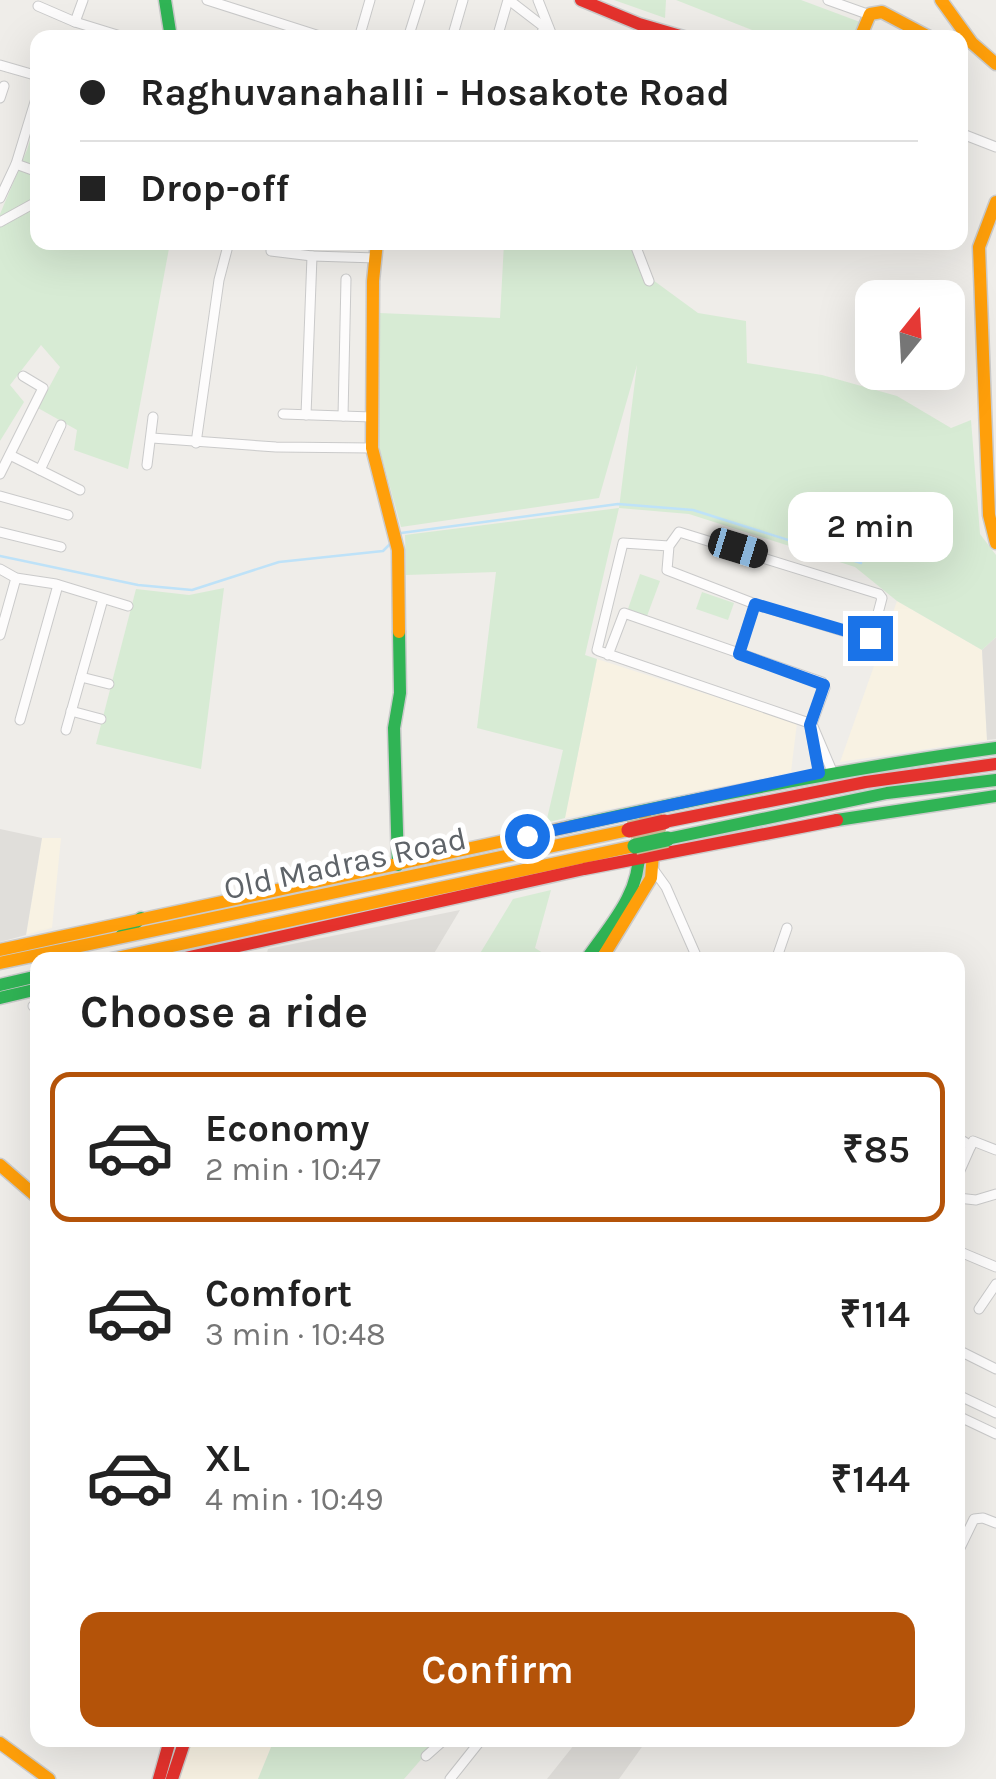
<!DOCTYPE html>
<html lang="en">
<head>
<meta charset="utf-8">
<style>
	body { margin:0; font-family:Karla,sans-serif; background:#f6f6f6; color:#222; height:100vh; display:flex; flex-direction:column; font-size:38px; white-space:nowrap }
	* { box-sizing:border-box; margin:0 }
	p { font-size:32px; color:#767676 }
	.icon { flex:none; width:55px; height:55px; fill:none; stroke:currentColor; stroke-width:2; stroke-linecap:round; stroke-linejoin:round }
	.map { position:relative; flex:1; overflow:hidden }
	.drawer { position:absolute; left:30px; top:952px; width:935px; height:795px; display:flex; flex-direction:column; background:#fff; border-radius:20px; box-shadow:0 10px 40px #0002 }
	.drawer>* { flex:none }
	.hud { position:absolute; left:30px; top:30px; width:938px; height:220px; border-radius:20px; box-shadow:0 10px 40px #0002; display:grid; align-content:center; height:220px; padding:0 50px; background:#fff }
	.needle { width:65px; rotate:18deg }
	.fabs { position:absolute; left:855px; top:280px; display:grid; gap:20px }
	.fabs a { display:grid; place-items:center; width:110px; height:110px; border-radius:20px; background:#fff; box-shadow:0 10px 40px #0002; font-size:50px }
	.end { position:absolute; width:45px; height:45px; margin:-22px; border:12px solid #1a73e8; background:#fff; box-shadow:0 0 0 5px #fff }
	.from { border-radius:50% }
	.bubble { position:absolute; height:70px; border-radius:20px; background:#fff; box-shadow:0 10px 40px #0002; font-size:32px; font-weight:600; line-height:70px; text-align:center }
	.car { position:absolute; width:30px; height:60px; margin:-30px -15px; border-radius:12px; box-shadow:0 0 8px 2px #0007; background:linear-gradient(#222 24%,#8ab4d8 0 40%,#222 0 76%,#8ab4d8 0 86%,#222 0) }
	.hud b { display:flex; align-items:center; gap:35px; height:95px; font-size:38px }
	.hud b+b { border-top:2px solid #e0e0e0 }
	.hud i { width:25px; height:25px; background:#222 }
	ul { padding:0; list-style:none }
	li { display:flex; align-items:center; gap:30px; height:150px; margin:0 20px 15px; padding:0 30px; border:5px solid transparent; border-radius:20px }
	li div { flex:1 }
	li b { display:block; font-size:38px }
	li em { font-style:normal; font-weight:600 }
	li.active { border-color:#b45309 }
	li>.icon { width:90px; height:90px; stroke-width:1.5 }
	h2 { padding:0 50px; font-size:45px; line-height:120px }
	.action { display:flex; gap:20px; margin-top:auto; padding:20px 50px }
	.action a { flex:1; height:115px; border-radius:20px; background:#b45309; color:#fff; font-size:40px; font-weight:600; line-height:115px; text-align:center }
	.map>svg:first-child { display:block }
	.commercial { fill:#f8f2e3 }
	.industrial { fill:#e0deda }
	.green { fill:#d7ebd4 }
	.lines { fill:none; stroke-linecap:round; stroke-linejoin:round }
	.stream { stroke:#bee2f8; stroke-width:2.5 }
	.street-casing { stroke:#cacaca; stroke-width:11 }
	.fast-casing { stroke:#cbcbcb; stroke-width:15 }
	.slow-casing { stroke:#cbcbcb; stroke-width:15 }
	.jam-casing { stroke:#cbcbcb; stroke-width:15 }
	.street { stroke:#fdfcfc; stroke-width:9 }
	.fast { stroke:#30b455; stroke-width:12 }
	.slow { stroke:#ff9f0a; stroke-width:12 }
	.jam { stroke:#e5322d; stroke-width:12 }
	.fast-bridge-casing { stroke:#c7b695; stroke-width:18; stroke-linecap:butt }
	.jam-bridge-casing { stroke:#c7b695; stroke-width:18; stroke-linecap:butt }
	.fast-bridge { stroke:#30b455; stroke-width:15 }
	.jam-bridge { stroke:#e5322d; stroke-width:15 }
	.route { stroke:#1a73e8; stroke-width:12 }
	.labels { text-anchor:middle; stroke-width:10; stroke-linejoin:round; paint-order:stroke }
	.street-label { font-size:32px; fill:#5e6368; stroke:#fff }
</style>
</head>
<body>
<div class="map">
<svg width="996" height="1779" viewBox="0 0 996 1779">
	<rect width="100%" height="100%" fill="#efede9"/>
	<g class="commercial">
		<path d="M897,601l85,49 5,90 -147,22z"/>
		<path d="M597,659l200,64 -6,49 -226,46z"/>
		<path d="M42,838h19l-9,90 -26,7z"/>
		<path d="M192,1740h82l-16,39h-78z"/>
	</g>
	<g class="industrial">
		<path d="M996,637v102l-9,1 -5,-90z"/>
		<path d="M0,829l42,9 -16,97 -26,7z"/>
		<path d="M460,910l-30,50h-165l3,-11z"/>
		<path d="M578,1740h59l7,4 -25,35h-72z"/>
	</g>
	<g class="green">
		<path d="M614,0h52l-1,18z"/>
		<path d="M676,0h125l59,22 -6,15h-84z"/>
		<path d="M36,120l2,122 132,1 -42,226 -54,-19 3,-20 -39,-22 22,-41 -19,-22 -31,40 14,17 -24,39v-227l27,-64z"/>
		<path d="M504,243h127l11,29 56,41 48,8 1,42 75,12 75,21 54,32 20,-8 9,114 16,21v82l-14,13 -85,-49 -42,-34 -166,-53 -70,-6 -34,147 12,4 -32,159 -19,5 17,-73 -86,-22 19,-156 -90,3 -1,-40 214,-27 18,-143 -38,133 -198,29 -22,-80v-134l121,5z"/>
		<path d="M640,574l20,7 -13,35 -19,-7z"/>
		<path d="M224,588l-23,181 -105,-25 40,-155 53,6z"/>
		<path d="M702,592l32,11 -6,17 -32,-11z"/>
		<path d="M551,890l-16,58 19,12h-78l37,-61z"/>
		<path d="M274,1740h164l-34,39h-146z"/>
	</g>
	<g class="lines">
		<g class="stream">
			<path d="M401,533l217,-29 75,6 168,53"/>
			<path d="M0,556l138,29 54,5 87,-28 104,-11 9,-9"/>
		</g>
		<g class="street-casing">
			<g id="street">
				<path d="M207,0l119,38"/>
				<path d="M509,0l35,27 -4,11"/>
				<path d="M538,0l15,38"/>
				<path d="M828,0l42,15"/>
				<path d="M38,6l37,16 52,16"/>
				<path d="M75,22l8,-22"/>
				<path d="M135,38h4"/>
				<path d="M359,38l11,-38"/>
				<path d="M408,38l12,-38"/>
				<path d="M452,38l11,-38"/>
				<path d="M497,38l11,-38"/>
				<path d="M0,65l38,11"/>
				<path d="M0,98l4,-12"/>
				<path d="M960,133l36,14"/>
				<path d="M16,164l22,8"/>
				<path d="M0,198l16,-34 22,-72"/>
				<path d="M0,222l38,-21"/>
				<path d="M273,242l-2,9 41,5 -6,159"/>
				<path d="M634,242l15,39"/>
				<path d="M312,256l64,2"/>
				<path d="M283,414l89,3"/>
				<path d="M343,416l3,-137"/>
				<path d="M152,438l124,9 96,1"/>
				<path d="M196,443l23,-163 10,-38"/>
				<path d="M10,455l70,35"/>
				<path d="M147,465l6,-48"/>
				<path d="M40,470l21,-45"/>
				<path d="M0,474l43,-86 -20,-12"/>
				<path d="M0,496l68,19"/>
				<path d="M0,532l61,15"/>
				<path d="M0,569l16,9 40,6 72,22"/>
				<path d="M0,635l16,-57"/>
				<path d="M739,653l16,-49"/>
				<path d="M608,655l16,-42 198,69 3,6 -13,36 -213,-73 -2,-1 26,-107 46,3 10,-14 200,62 3,4 -10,38 -7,2 -110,-34 -88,-34 2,-24"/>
				<path d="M81,677l28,7"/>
				<path d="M71,711l30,8"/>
				<path d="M20,720l38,-135"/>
				<path d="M812,724l20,47"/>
				<path d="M810,727l9,46"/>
				<path d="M66,730l37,-131"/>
				<path d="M653,869l13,18 32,73"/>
				<path d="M776,960l11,-32"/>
				<path d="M33,1006h5"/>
				<path d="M958,1138l13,8"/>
				<path d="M958,1175l15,-34 23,9"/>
				<path d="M958,1198l18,2 20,-6"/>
				<path d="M958,1251l38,16"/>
				<path d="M979,1309l17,-25"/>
				<path d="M958,1350l38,19"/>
				<path d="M958,1395l38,18"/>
				<path d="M958,1416l38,18"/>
				<path d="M958,1552l16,-33 9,-1 13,5"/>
				<path d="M426,1756l18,-16"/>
				<path d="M450,1779l31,-39"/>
			</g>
		</g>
		<g class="fast-casing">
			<g id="fast">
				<path d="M165,0l6,38"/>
				<path d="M837,820l159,-24"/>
				<path d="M568,827c143,-32 283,-59 428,-79"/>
				<path d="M667,839l220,-46 109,-13"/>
				<path d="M398,865l-4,-137 6,-35 -1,-61"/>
				<path d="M121,936l20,-18"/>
				<path d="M586,960c23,-34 54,-65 53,-109"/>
				<path d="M0,985l38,-9"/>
				<path d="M0,998l38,-9"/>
			</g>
		</g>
		<g class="slow-casing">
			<g id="slow">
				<path d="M941,0l31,43 24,21"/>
				<path d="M860,38l10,-24 12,-2 49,26"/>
				<path d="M996,202l-17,45 10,268 7,28"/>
				<path d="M377,242l-4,39 -1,167 26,102 1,82"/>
				<path d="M0,950l568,-123"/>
				<path d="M107,960l528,-114"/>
				<path d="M601,960l50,-82 2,-24 -8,-38"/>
				<path d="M0,963l629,-133"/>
				<path d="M0,1165l38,33"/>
				<path d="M0,1743l49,36"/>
			</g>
		</g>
		<g class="jam-casing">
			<g id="jam">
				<path d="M581,0l58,24 48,14"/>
				<path d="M664,822l202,-40 130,-18"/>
				<path d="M176,960l408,-91 253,-49"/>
				<path d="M159,1779l11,-39"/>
				<path d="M172,1779l13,-39"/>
			</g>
		</g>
		<use href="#street" class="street"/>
		<use href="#fast" class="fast"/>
		<use href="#slow" class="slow"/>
		<use href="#jam" class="jam"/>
		<g class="fast-bridge-casing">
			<path id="fast-bridge" d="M635,846l32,-7"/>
		</g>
		<g class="jam-bridge-casing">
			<path id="jam-bridge" d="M629,830l35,-8"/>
		</g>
		<use href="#fast-bridge" class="fast-bridge"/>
		<use href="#jam-bridge" class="jam-bridge"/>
	</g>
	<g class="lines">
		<path class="route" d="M527,836l292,-63 -9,-48 14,-40 -85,-31 16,-50 115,34"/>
	</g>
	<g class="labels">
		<g class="street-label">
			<text transform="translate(345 863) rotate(-12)" y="11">Old Madras Road</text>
		</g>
	</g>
</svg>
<div class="fabs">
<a><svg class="needle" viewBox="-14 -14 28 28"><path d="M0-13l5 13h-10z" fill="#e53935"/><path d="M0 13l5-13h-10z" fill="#767676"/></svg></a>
</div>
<i class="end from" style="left:527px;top:836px"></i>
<i class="end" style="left:870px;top:638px"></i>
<div class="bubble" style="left:788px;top:492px;width:165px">2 min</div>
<i class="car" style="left:738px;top:548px;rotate:107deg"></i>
<div class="hud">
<b><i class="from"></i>Raghuvanahalli - Hosakote Road</b>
<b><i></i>Drop-off</b>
</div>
<section class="drawer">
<h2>Choose a ride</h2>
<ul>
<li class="active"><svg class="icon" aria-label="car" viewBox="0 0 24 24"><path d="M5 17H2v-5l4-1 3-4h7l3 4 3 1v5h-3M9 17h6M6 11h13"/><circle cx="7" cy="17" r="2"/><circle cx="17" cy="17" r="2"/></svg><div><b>Economy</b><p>2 min · 10:47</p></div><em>₹85</em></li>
<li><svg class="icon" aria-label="car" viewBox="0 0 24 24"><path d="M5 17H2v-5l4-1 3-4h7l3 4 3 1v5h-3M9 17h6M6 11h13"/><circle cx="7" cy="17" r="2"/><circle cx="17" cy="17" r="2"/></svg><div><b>Comfort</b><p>3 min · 10:48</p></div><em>₹114</em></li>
<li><svg class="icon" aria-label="car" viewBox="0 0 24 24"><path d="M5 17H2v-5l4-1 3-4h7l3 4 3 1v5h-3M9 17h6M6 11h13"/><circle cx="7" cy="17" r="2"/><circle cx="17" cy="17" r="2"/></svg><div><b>XL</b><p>4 min · 10:49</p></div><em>₹144</em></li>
</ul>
<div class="action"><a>Confirm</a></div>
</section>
</div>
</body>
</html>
